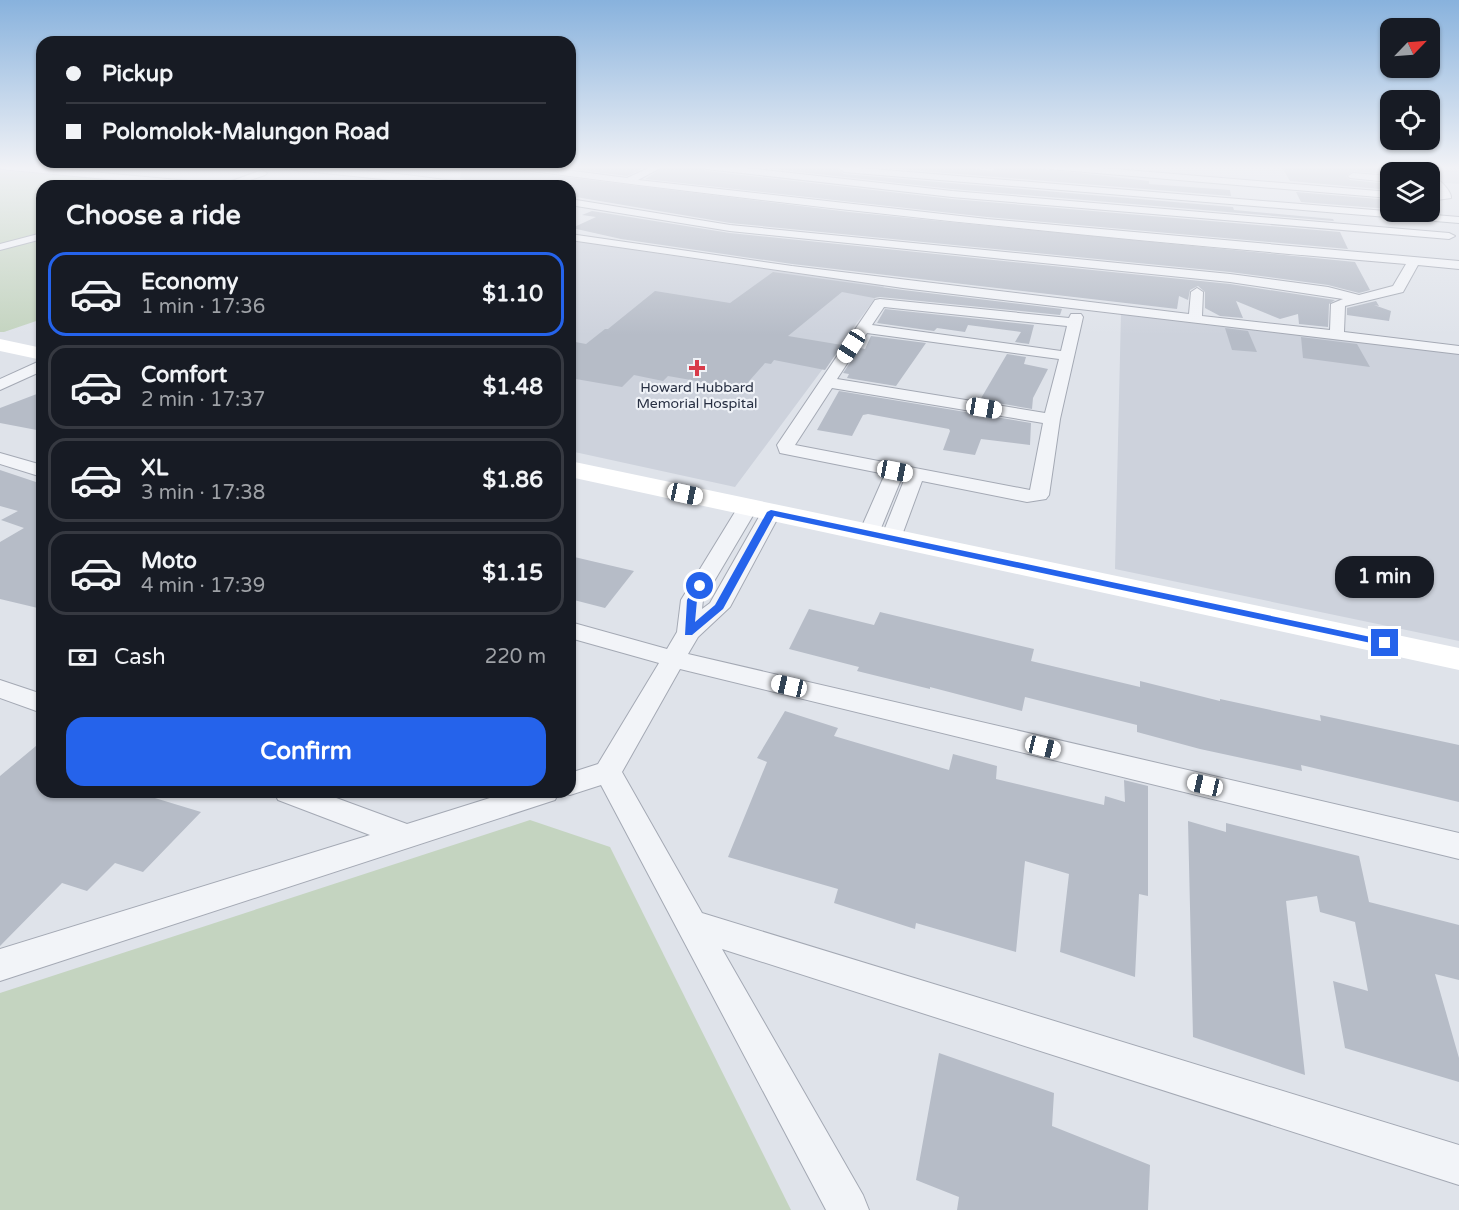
<!DOCTYPE html>
<html lang="en">
<head>
<meta charset="utf-8">
<style>
	body { margin:0; font-family:"Varela Round",sans-serif; background:#242831; color:#f1f3f6; height:100vh; display:flex; flex-direction:column; font-size:22px; white-space:nowrap }
	* { box-sizing:border-box; margin:0 }
	p { font-size:20px; color:#9ea1a6 }
	.icon { flex:none; width:33px; height:33px; fill:none; stroke:currentColor; stroke-width:2; stroke-linecap:round; stroke-linejoin:round }
	.map { position:relative; flex:1; overflow:hidden }
	.side { position:absolute; left:36px; top:180px; width:540px; height:618px; display:flex; flex-direction:column; background:#171b24; border-radius:18px; box-shadow:0 2px 4px #0004 }
	.side>* { flex:none }
	.hud { position:absolute; left:36px; top:36px; width:540px; height:132px; border-radius:18px; box-shadow:0 2px 4px #0004; display:grid; align-content:center; height:132px; padding:0 30px; background:#171b24 }
	.needle { width:39px; rotate:65deg }
	.fabs { position:absolute; left:1380px; top:18px; display:grid; gap:12px }
	.fabs a { display:grid; place-items:center; width:60px; height:60px; border-radius:12px; background:#171b24; box-shadow:0 2px 4px #0004; font-size:30px }
	.end { position:absolute; width:27px; height:27px; margin:-14px; border:8px solid #2563eb; background:#fff; box-shadow:0 0 0 3px #fff }
	.from { border-radius:50% }
	.bubble { position:absolute; height:42px; border-radius:18px; background:#171b24; box-shadow:0 2px 4px #0004; font-size:20px; font-weight:700; line-height:42px; text-align:center }
	.car { position:absolute; width:18px; height:36px; margin:-18px -9px; border-radius:8px; box-shadow:0 0 4px 2px #0007; background:linear-gradient(#fff 24%,#345 0 40%,#fff 0 76%,#345 0 86%,#fff 0) }
	.hud b { display:flex; align-items:center; gap:21px; height:57px; font-size:22px }
	.hud b+b { border-top:2px solid #363941 }
	.hud i { width:15px; height:15px; background:#f1f3f6 }
	ul { padding:0; list-style:none }
	li { display:flex; align-items:center; gap:18px; height:84px; margin:0 12px 9px; padding:0 18px; border:3px solid #363941; border-radius:18px }
	li div { flex:1 }
	li b { display:block; font-size:22px }
	li em { font-style:normal; font-weight:700 }
	li.selected { border-color:#2563eb }
	li>.icon { width:54px; height:54px; stroke-width:1.5 }
	h2 { padding:0 30px; font-size:27px; line-height:72px }
	.pay { display:flex; align-items:center; gap:15px; height:66px; padding:0 30px; font-size:22px }
	.pay p { margin-inline-start:auto }
	.cta { display:flex; gap:12px; margin-top:auto; padding:12px 30px }
	.cta a { flex:1; height:69px; border-radius:18px; background:#2563eb; color:#fff; font-size:24px; font-weight:700; line-height:69px; text-align:center }
	.map>svg:first-child { display:block }
	.built { fill:#cdd2dc }
	.green { fill:#c4d4c0 }
	.building { fill:#b6bcc7 }
	.lines { fill:none; stroke-linecap:round; stroke-linejoin:round }
	.street-casing { stroke:#a4a9b4; stroke-width:2 }
	.street { fill:#f2f4f8; fill-rule:evenodd }
	.secondary { fill:#fff; fill-rule:evenodd }
	.route { fill:#2563eb }
	.poi-dot { fill:#d83b4a; stroke:#eff2f7; stroke-width:2 }
	.labels { text-anchor:middle; stroke-width:4.5; stroke-linejoin:round; paint-order:stroke }
	.far-poi-label { font-size:14px; fill:#272f42; stroke:#eff2f7 }
</style>
</head>
<body>
<div class="map">
<svg width="1459" height="1210" viewBox="0 0 1459 1210">
	<rect width="100%" height="100%" fill="#dfe3ea"/>
	<g class="built">
		<path d="M1382,166l77,3v15l-29,-2v-10h-40v3z"/>
		<path d="M570,240l137,21 178,24 -150,202 -165,-36z"/>
		<path d="M1121,313l338,41v287l-344,-72z"/>
	</g>
	<g class="green">
		<path d="M0,169l183,17h-141v133l-38,13h-4z"/>
		<path d="M530,820l80,27 181,363h-791v-217z"/>
	</g>
	<g class="building">
		<path d="M461,166h50l6,5 332,41 506,50 15,28 -11,3 -31,-8 -98,-13 -500,-49 -160,-27v-10h-63l-47,-7z"/>
		<path d="M551,166h97l-21,10z"/>
		<path d="M666,166h34l6,5 246,28 388,33 8,17 -361,-32 -342,-38z"/>
		<path d="M746,166h88l10,8 389,33 1,3 99,9 1,2 -382,-32z"/>
		<path d="M861,166h94l37,5 5,-5h20l132,15v3l81,6 1,6z"/>
		<path d="M1281,166h101l7,8 -36,-3 -7,5 4,4 40,4v6l-100,-9z"/>
		<path d="M1296,192l94,8v9l-89,-7z"/>
		<path d="M592,211l138,22 500,51 105,16 -6,4 -1,23 -29,-3 -1,-10 -18,5 -44,-18 7,17 -23,-2 -15,-8v-16l-7,-6 -8,4 -2,10 -9,-4 -2,13 -385,-45 -171,-25 -49,-11 24,-11 -14,-2z"/>
		<path d="M773,272l130,18 159,19 -2,6 -180,-18 -6,1 -32,-6 -54,44 54,9 -17,25 -51,-10 -3,4 -6,-1 -23,26 -74,-13 -5,5 -29,-6 -12,12 -52,-9v-37l16,3 19,-15h3l47,-38 75,12z"/>
		<path d="M1376,301l3,5 -5,-1 17,6 -2,10 -42,-6v-7z"/>
		<path d="M885,309l149,16 -5,19 -14,-2 6,-10 -53,-7 -3,7 -28,-4 -3,3 -57,-8z"/>
		<path d="M1225,328l23,3 9,21 -25,-2z"/>
		<path d="M871,336l55,7 -30,43 -49,-8 2,-4 -6,-1 17,-25 5,1z"/>
		<path d="M1301,337l56,7 13,23 -67,-9z"/>
		<path d="M1007,354l19,3 -2,7 24,5 -15,29 -1,11 -52,-9z"/>
		<path d="M839,391l192,32 -1,22 -49,-6 -6,16 -32,-5 7,-19 -1,-2 -81,-15 -5,1 -11,21 -35,-6z"/>
		<path d="M42,392v39l-42,-8v-15z"/>
		<path d="M0,470l42,14v125l-42,-10v-57l24,-14 -23,-8 17,-9 -18,-5z"/>
		<path d="M570,556l64,15 -29,37 -35,-9z"/>
		<path d="M809,609l65,16 6,-13 154,37 -3,12 109,26v-6l80,20v-2l101,22 -1,-6 139,30v57l-158,-37 1,6 -102,-22 -63,-17v-7l-112,-28 -3,14 -92,-24v2l-73,-18 2,-4 -70,-18z"/>
		<path d="M785,711l53,17 -4,8 115,34 4,-16 44,12 -1,13 108,26 1,-9 20,6 -1,-22 24,6v110l-9,-2 -4,83 -75,-25 9,-78 -44,-13 -9,91 -100,-29 -1,6 -81,-26 4,-14 -110,-32 39,-95 -10,-4z"/>
		<path d="M42,741v51h93l66,20 -58,60 -28,-9 -28,28 -25,-8 -62,63v-170z"/>
		<path d="M1188,821l38,11v-9l133,33 10,46 90,23v55l-24,-6 24,84v24l-114,-34 -12,-67 35,10 -13,-69 -35,-10 -3,-16 -31,5 19,174 -112,-38z"/>
		<path d="M939,1053l115,40 -2,33 98,39 -2,45h-191l2,-13 -43,-17z"/>
	</g>
	<g class="lines">
		<g class="street-casing">
			<g id="street">
				<path d="M0,166h27l183,17 5,3h-35l-179,-17z"/>
				<path d="M282,166c62,0 125,9 187,17l5,3h-25l-163,-17z"/>
				<path d="M513,166h22l92,12 26,-12h11l-26,14 349,39 472,42v8l-41,-4 -15,27 -58,14 -1,26 115,14v8l-556,-66 -333,-48v-6l222,32 397,48 2,-22 6,-4 6,4 -1,24 128,14 1,-26 12,-5 -113,-17 -500,-51 -160,-26v-6l160,26 500,49 98,13 31,8 34,-9 13,-22c-297,-25 -594,-55 -889,-95z"/>
				<path d="M702,166h26l224,25 497,42 6,3 -6,3 -497,-42 -246,-28z"/>
				<path d="M836,166l623,51v6l-615,-51z"/>
				<path d="M1046,166h33l311,26v6l-340,-29z"/>
				<path d="M262,170l5,3 -2,2 -33,11h-14z"/>
				<path d="M1353,173l37,3v6l-40,-4 -2,-2z"/>
				<path d="M1436,179c6,2 16,14 15,19l-21,3v-6l10,-1 -9,-12z"/>
				<path d="M42,233v6l-42,11v-6z"/>
				<path d="M880,299l189,19 2,-4h10l2,3 -23,102 -11,76 -3,4 -19,3 -105,-21 -21,57 -3,4h-14l-3,-4 24,-60 -3,-1 -23,56 -3,4h-14l-3,-4 26,-59 -105,-21 -3,-8 98,-145zM884,307l183,19 -6,25 -189,-26zM867,333l192,26 -14,54 -208,-34zM832,388l211,35 -13,67 -235,-45z"/>
				<path d="M42,360v11l-42,19v-11z"/>
				<path d="M0,453l42,12v12l-42,-13z"/>
				<path d="M748,501l7,2 3,4 -55,93 -1,9 8,-6 54,-95h14l3,4 -51,95 -32,30 -10,17 771,179v26l-779,-190 -58,103 80,141 757,232v40l-737,-236 141,246 6,15h-43l-225,-425 -31,10 -9,-3h9v-19l28,-9 61,-101 -89,-25v-16l97,27 10,-17 4,-32 57,-93 3,-4z"/>
				<path d="M0,680l42,14v19l-42,-15z"/>
				<path d="M274,792h46l87,32 102,-32h50l-4,8 -555,181v-32l370,-114 -92,-35z"/>
			</g>
		</g>
		<use href="#street" class="street"/>
		<g class="secondary">
			<path d="M0,339l42,9v12l-42,-9z"/>
			<path d="M570,461l889,187v22l-889,-193z"/>
		</g>
	</g>
	<linearGradient id="sky" x2="0" y2="1"><stop stop-color="#88b2dd"/><stop offset="0.5" stop-color="#f1f2f6"/><stop offset="1" stop-color="#f1f2f6" stop-opacity="0"/></linearGradient>
	<rect width="1459" height="335" fill="url(#sky)"/>
	<path class="route" d="M771,510l614,130 5,3 -5,3 -611,-130 -51,93 -31,26h-7l2,-35 10,-16 8,2 -8,14 -2,22 20,-17 52,-93z"/>
	<path class="poi-dot" d="M694 359h6v6h6v6h-6v6h-6v-6h-6v-6h6z"/>
	<g class="labels">
		<g class="far-poi-label">
			<text x="697" y="392">Howard Hubbard<tspan x="697" dy="16">Memorial Hospital</tspan></text>
		</g>
	</g>
</svg>
<div class="fabs">
<a><svg class="needle" viewBox="-14 -14 28 28"><path d="M0-13l5 13h-10z" fill="#e53935"/><path d="M0 13l5-13h-10z" fill="#9ea1a6"/></svg></a>
<a><svg class="icon" aria-label="locate" viewBox="0 0 24 24"><circle cx="12" cy="12" r="6"/><path d="M12 2v4M12 18v4M2 12h4M18 12h4"/></svg></a>
<a><svg class="icon" aria-label="layers" viewBox="0 0 24 24"><path d="M12 4l9 5-9 5-9-5zM3 14l9 5 9-5"/></svg></a>
</div>
<i class="end from" style="left:700px;top:586px"></i>
<i class="end" style="left:1385px;top:643px"></i>
<div class="bubble" style="left:1335px;top:556px;width:99px">1 min</div>
<i class="car" style="left:851px;top:346px;rotate:213deg"></i>
<i class="car" style="left:984px;top:408px;rotate:99deg"></i>
<i class="car" style="left:895px;top:471px;rotate:101deg"></i>
<i class="car" style="left:685px;top:494px;rotate:102deg"></i>
<i class="car" style="left:789px;top:686px;rotate:283deg"></i>
<i class="car" style="left:1043px;top:747px;rotate:104deg"></i>
<i class="car" style="left:1205px;top:785px;rotate:283deg"></i>
<div class="hud">
<b><i class="from"></i>Pickup</b>
<b><i></i>Polomolok-Malungon Road</b>
</div>
<section class="side">
<h2>Choose a ride</h2>
<ul>
<li class="selected"><svg class="icon" aria-label="car" viewBox="0 0 24 24"><path d="M5 17H2v-5l4-1 3-4h7l3 4 3 1v5h-3M9 17h6M6 11h13"/><circle cx="7" cy="17" r="2"/><circle cx="17" cy="17" r="2"/></svg><div><b>Economy</b><p>1 min · 17:36</p></div><em>$1.10</em></li>
<li><svg class="icon" aria-label="car" viewBox="0 0 24 24"><path d="M5 17H2v-5l4-1 3-4h7l3 4 3 1v5h-3M9 17h6M6 11h13"/><circle cx="7" cy="17" r="2"/><circle cx="17" cy="17" r="2"/></svg><div><b>Comfort</b><p>2 min · 17:37</p></div><em>$1.48</em></li>
<li><svg class="icon" aria-label="car" viewBox="0 0 24 24"><path d="M5 17H2v-5l4-1 3-4h7l3 4 3 1v5h-3M9 17h6M6 11h13"/><circle cx="7" cy="17" r="2"/><circle cx="17" cy="17" r="2"/></svg><div><b>XL</b><p>3 min · 17:38</p></div><em>$1.86</em></li>
<li><svg class="icon" aria-label="car" viewBox="0 0 24 24"><path d="M5 17H2v-5l4-1 3-4h7l3 4 3 1v5h-3M9 17h6M6 11h13"/><circle cx="7" cy="17" r="2"/><circle cx="17" cy="17" r="2"/></svg><div><b>Moto</b><p>4 min · 17:39</p></div><em>$1.15</em></li>
</ul>
<div class="pay"><svg class="icon" aria-label="cash" viewBox="0 0 24 24"><path d="M3 7h18v10H3z"/><circle cx="12" cy="12" r="2"/></svg>Cash<p>220 m</p></div>
<div class="cta"><a>Confirm</a></div>
</section>
</div>
</body>
</html>
